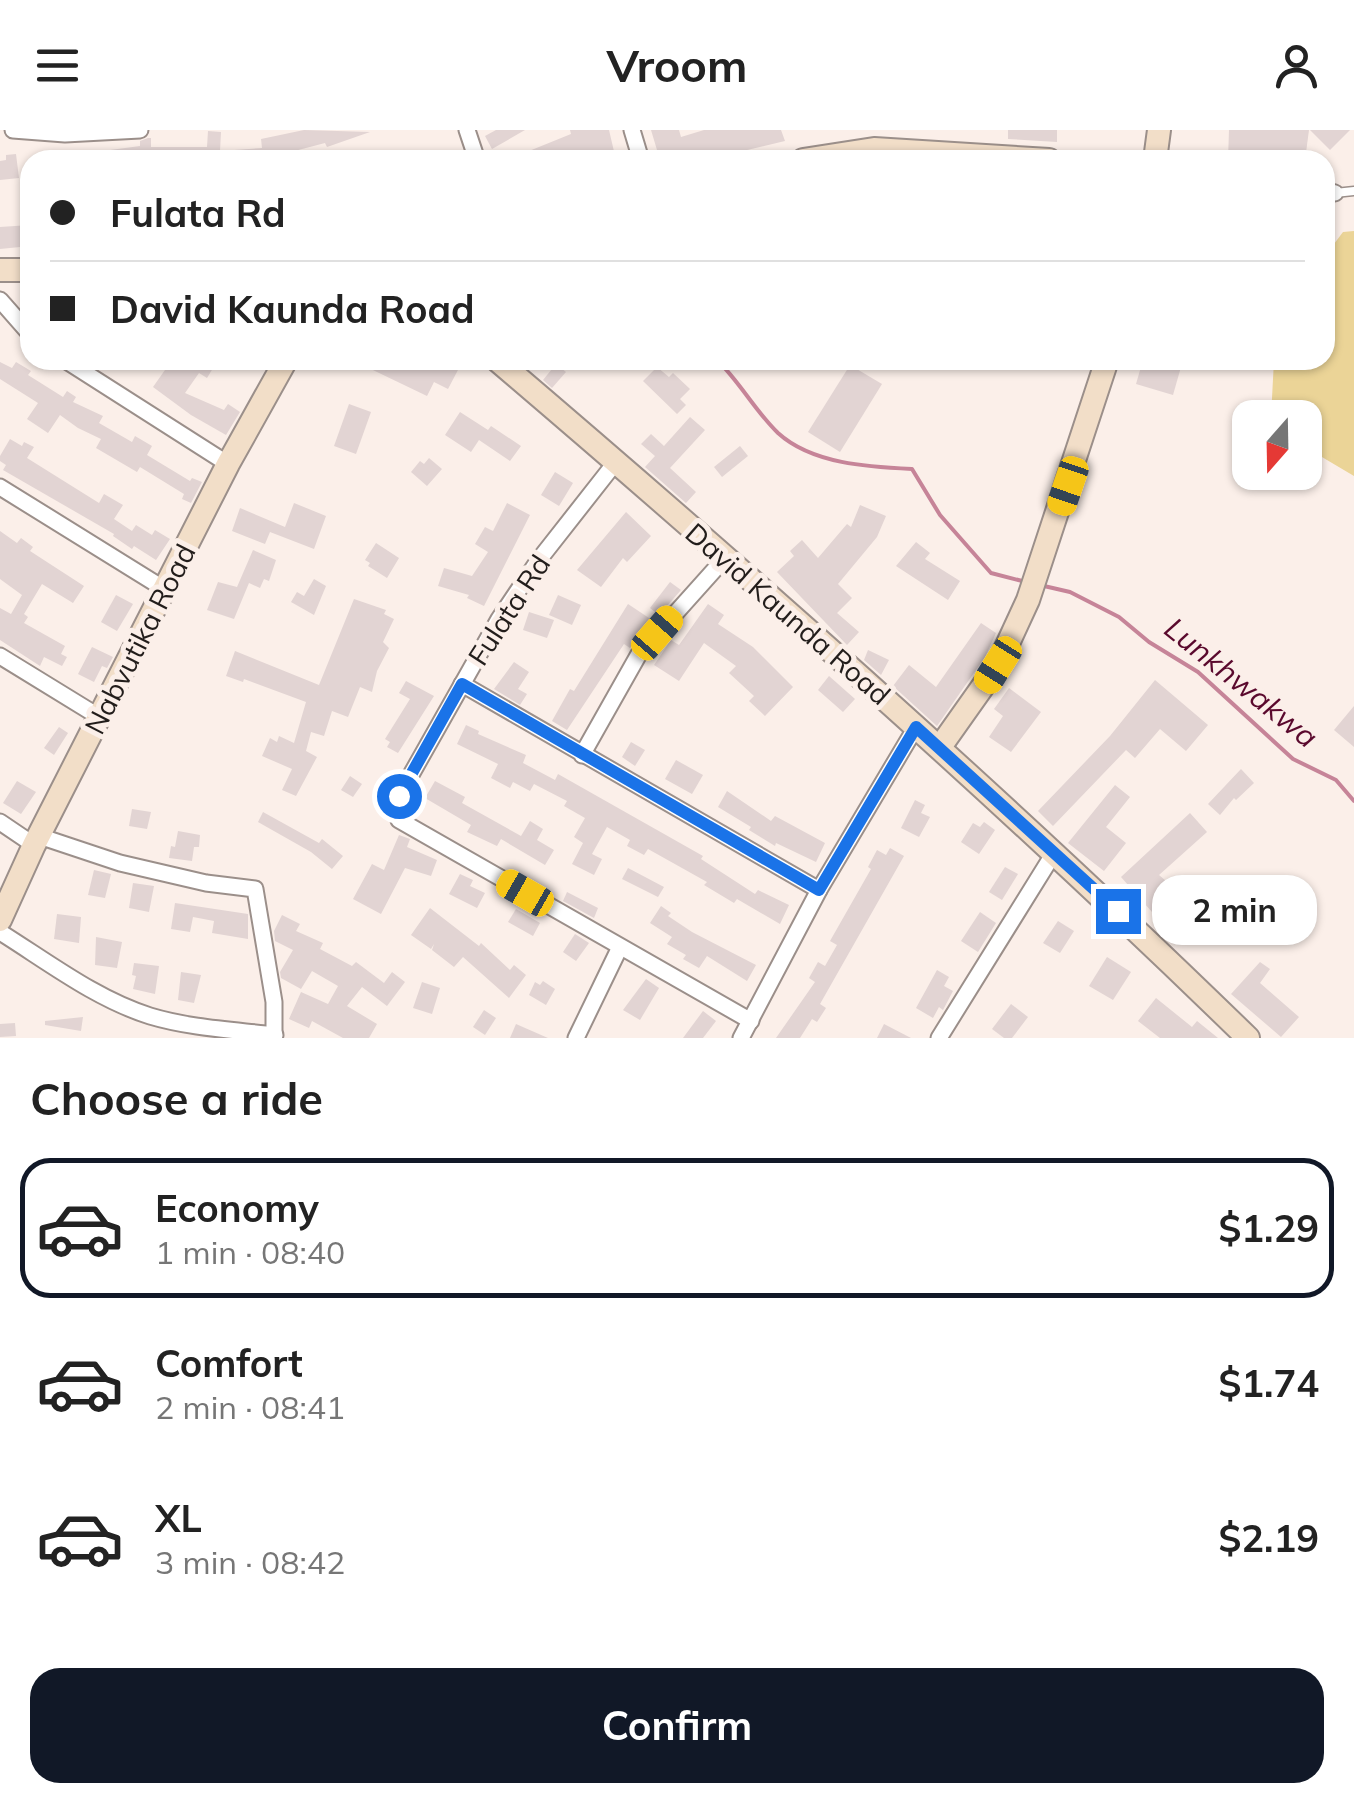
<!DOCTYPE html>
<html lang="en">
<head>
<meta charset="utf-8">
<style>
	body { margin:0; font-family:Mulish,sans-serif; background:#f6f6f6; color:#222; height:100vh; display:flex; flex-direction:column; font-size:38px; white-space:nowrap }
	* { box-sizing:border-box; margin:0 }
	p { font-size:32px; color:#767676 }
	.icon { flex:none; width:55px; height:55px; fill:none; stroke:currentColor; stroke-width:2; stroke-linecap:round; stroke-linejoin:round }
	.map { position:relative; height:908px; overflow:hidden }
	.drawer { display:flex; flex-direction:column; background:#fff; flex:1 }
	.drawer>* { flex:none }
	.banner { position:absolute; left:20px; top:20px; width:1315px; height:220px; border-radius:30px; box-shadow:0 2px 8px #0004; display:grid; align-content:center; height:220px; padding:0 30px; background:#fff }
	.needle { width:65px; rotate:200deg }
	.controls { position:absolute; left:1232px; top:270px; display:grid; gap:20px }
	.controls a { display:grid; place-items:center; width:90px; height:90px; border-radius:20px; background:#fff; box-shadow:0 2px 8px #0004; font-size:50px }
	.end { position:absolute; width:45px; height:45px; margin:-22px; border:12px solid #1a73e8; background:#fff; box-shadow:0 0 0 5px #fff }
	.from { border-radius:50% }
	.bubble { position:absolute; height:70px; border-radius:30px; background:#fff; box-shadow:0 2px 8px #0004; font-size:32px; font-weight:700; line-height:70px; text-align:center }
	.car { position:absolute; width:30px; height:60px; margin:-30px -15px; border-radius:12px; box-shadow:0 0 8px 2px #0007; background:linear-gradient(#f5c518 24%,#345 0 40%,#f5c518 0 76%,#345 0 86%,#f5c518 0) }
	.banner b { display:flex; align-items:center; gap:35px; height:95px; font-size:38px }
	.banner b+b { border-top:2px solid #e0e0e0 }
	.banner i { width:25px; height:25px; background:#222 }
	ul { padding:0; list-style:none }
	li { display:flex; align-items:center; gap:30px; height:140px; margin:0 20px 15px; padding:0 10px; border:5px solid transparent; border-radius:30px }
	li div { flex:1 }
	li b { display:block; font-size:38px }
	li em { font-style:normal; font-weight:700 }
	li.on { border-color:#111827 }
	li>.icon { width:90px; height:90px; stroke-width:1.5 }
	h2 { padding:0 30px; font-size:45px; line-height:120px }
	.primary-button { display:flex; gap:20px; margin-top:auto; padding:20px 30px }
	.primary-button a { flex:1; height:115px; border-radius:30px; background:#111827; color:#fff; font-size:40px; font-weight:700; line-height:115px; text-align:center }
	header { display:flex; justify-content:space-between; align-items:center; height:130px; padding:0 30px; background:#fff; font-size:45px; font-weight:700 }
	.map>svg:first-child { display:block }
	.green { fill:#ebd497 }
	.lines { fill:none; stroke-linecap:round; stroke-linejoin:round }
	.stream { stroke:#c68498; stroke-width:4 }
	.building { fill:#e2d4d3 }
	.lane-casing { stroke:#9b8f8a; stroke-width:11 }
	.street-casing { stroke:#9b8f8a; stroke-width:19 }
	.secondary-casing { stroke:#9b8f8a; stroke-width:26 }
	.lane { stroke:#fff; stroke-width:8 }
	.street { stroke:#fff; stroke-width:15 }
	.secondary { stroke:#f2dec8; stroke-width:22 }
	.route { stroke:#1a73e8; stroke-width:12 }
	.labels { text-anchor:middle; stroke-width:10; stroke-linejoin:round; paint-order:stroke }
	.street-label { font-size:28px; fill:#221d1b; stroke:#fbefe9 }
	.water-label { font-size:30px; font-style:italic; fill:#5a092d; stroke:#fbefe9 }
</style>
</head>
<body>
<header><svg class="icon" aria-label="menu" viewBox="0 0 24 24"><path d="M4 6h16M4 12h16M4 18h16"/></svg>Vroom<svg class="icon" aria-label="person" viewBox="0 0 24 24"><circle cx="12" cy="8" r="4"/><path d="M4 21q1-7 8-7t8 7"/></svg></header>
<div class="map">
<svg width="1354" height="908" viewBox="0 0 1354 908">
	<rect width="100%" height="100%" fill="#fbefe9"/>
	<path class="green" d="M1354,101v245l-49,-29v-29l-34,-1 3,-57h51v-104l18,-24z"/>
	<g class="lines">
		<g class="stream">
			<path d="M717,230c23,22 38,51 61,73 34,31 91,34 134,36l28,46 51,58 35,9"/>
			<path d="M1044,456l26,6 49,25 30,25 49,30 95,87 43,21 18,21"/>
		</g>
	</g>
	<g class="building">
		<path d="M304,0l66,2 -43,15 -2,-4 -42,11 1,6 -95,-3v3h-100l-1,-7 52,-7v-5l8,-3h3v9h56l1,-16 13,1 -1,19 42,-3 -1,-9z"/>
		<path d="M496,0h29l-33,19 -7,-13z"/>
		<path d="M570,0h39l7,30h-109l64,-26z"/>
		<path d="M651,0h28l2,7 23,-7h77l4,11 -63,15 -62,4z"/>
		<path d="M1008,0h49v12l-49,-3z"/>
		<path d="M1229,0h80l-4,30h-77z"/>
		<path d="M1310,0h40l-20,20z"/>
		<path d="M16,24l3,24 -19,2v-19l6,-1v-5z"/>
		<path d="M30,95v21l-30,3v-22z"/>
		<path d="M172,230h46l-11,18 -8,-5 -14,20 39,17 4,-6 12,8 -14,23 -35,-20 -38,-28z"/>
		<path d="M352,230h93l14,8 -11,21 -14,-7 -7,14z"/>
		<path d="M1143,230h15l23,7 -8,28 -37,-11z"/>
		<path d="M0,232l12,6 4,-6 15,9 -3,4 35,22 4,-6 9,6 -3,5 30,14 -4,7 33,19 3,-6 17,10 -5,9 43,26 2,-3 10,4 -11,21 -9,-4 2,-5 -44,-27 -3,5 -41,-24 5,-9 -23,-11 -18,-13 -12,18 -21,-14 11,-16 -38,-24z"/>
		<path d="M556,234l10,8 -14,16 -9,-8z"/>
		<path d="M850,235l32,19 -42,68 -32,-20z"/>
		<path d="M657,237l12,10 4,-4 17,16 -10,10 6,6 -9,9 -34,-33z"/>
		<path d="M349,274l22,8 -15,42 -22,-8z"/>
		<path d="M460,282l28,18 3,-4 30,20 -11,15 -31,-21 -8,12 -26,-17z"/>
		<path d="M690,287l15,13 -35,38 26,24 -10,11 -41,-36 10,-11 -14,-12 10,-10 13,12z"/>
		<path d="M10,309l12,7 2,-4 10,5 -7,11 72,45 5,-9 19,11 -9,14 18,12 4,-6 16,10 3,-5 15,9 -14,21 -22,-14 -2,3 -19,-13 1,-2 -111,-64 3,-5 -6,-4v-5z"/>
		<path d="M740,316l8,10 -26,21 -8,-10z"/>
		<path d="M429,328l13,11 -15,17 -16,-14 9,-11 4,3z"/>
		<path d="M555,342l18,11 -14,23 -18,-11z"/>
		<path d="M294,373l32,13 -12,33 -44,-17 -5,12 -33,-13 8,-23 45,19z"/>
		<path d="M507,373l23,12 -46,91 -17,-8 2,-3 -31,-9 6,-18 28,8 16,-24 -13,-8 10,-17 8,4z"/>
		<path d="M860,375l26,11 -9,21 -39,47 14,14 -15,15 22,19 -12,13 -70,-73 17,-16 -4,-5 12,-11 16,18 29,-34 4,3z"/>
		<path d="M626,382l25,24 -24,26 -4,-4 -22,29 -24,-17z"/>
		<path d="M0,401l17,12 4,-5 12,9 -3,4 54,35 -11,17 -31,-19 -18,30 4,3 -4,6 41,23 -4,8 6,3 -5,9 -18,-9 -4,9 -40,-26v-32l11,6 11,-19 -22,-16z"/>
		<path d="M916,412l14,11 -5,6 35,22 -12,19 -52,-34z"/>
		<path d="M376,413l23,15 -12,20 -19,-12 2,-3 -5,-3z"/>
		<path d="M253,420l23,10 -7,21 -5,-2 -4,9 -11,-5 -15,36 -27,-9 11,-28 19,5z"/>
		<path d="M314,449l12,7 -12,29 -23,-13 6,-10 7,4z"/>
		<path d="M670,452l11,8 -22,25 -9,-7z"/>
		<path d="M116,465l17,9 -16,27 -16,-9z"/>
		<path d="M558,465l23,10 -9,20 -23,-10z"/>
		<path d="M354,469l32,11 -2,4 10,5 -11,23 6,6 -12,23 -5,21 -12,-5 -12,30 -16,-6 -8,25 -13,-4 -5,19 11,6 -21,39 -14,-6 10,-21 -30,-13 8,-18 7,4 2,-6 15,7 12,-41 -62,-23 -1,3 -17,-6 9,-25 84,34z"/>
		<path d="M628,474l24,16 -22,28 -6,-4 -57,86 -15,-9 18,-32 4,2z"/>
		<path d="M708,474l16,11 -6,9 35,23 40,40 -28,29 -16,-15 5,-5 -25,-23 7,-7 -32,-23 -25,38 -25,-16 17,-25 8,5z"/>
		<path d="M529,482l25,8 -7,18 -24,-8z"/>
		<path d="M981,493l15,10 -11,24 -48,69 -44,-40 16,-21 27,22z"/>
		<path d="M92,517l21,10 -6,11 -5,-2 -8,16 -16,-8z"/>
		<path d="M868,520l21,10 -8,15 -17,-15z"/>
		<path d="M514,532l15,10 -11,17 9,5 -7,11 -26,-16z"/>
		<path d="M829,546l26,23 -12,13 -25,-22z"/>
		<path d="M1155,550l53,45 -22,26 -26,-22 -25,29 -9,-8 -73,76 -15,-15 72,-75z"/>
		<path d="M406,551l28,15 -36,57 -11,-6 3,-5 -5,-3 25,-40 -11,-6z"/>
		<path d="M1009,558l32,24 -30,40 -22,-15 14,-21 -9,-7z"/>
		<path d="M1354,576v41l-20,-17z"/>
		<path d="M466,595l13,6 -1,3 48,21 -3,8 32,17 3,-6 145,82 -2,3 54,35 3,-4 31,15 -9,19 -43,-25 -3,4 -30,-18 3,-3 -59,-33 -4,6 -17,-9 3,-6 -23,-13 -15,27 10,5 -8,16 -22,-11 11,-21 -9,-6 11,-19 -21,-12 3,-5 -33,-17 -4,7 -17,-9 -3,6 -19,-10 7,-14 -41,-20z"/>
		<path d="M59,597l9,6 -14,22 -10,-7z"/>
		<path d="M631,612l14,8 -10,16 -13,-9z"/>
		<path d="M676,630l27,15 -11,19 -27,-15z"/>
		<path d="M1241,639l13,14 -18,17 -2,-2 -14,17 -12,-11z"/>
		<path d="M350,646l12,8 -9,13 -12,-7z"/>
		<path d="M17,651l19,11 -15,22 -18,-11z"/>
		<path d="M435,651l30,16 -3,6 59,33 9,-15 13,8 -6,11 17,10 -9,15 -44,-26 -4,7 -30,-14 4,-7 -46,-27z"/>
		<path d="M1115,655l15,12 -24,30 20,16 -22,28 -36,-28z"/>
		<path d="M727,661l44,30 4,-5 50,27 -9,19 -40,-19 -1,3 -26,-16 2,-3 -33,-20z"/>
		<path d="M915,670l10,5 -4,8 9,4 -11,20 -18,-9z"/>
		<path d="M132,679l19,3 -4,17 -18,-3z"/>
		<path d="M263,682l56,31 3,-4 21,17 -11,13 -21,-17 -53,-30z"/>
		<path d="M1190,683l17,19 -48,43 15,13 -22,24 -31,-35z"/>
		<path d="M984,692l11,8 -16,24 -18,-12 12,-19 7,4z"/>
		<path d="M178,701l22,4 -1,12h-5l-2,14 -23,-3 2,-12 4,1z"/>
		<path d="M399,705l11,4 -3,8 30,13 -6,16 -26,-8 -24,46 -28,-15 19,-35 12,6z"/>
		<path d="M890,718l14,8 -84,148 6,4 -9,14 -5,-3 -12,19h-24l39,-56 -6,-4 9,-16 7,4 12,-21 -7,-4 41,-72 -3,-2 9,-17 9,5z"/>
		<path d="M1005,737l13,7 -16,26 -13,-8z"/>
		<path d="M628,738l36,19 -6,10 -36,-18z"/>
		<path d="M94,740l17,4 -6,24 -17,-3z"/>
		<path d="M460,744l13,6 -3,6 15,7 -8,15 -28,-14z"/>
		<path d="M133,753l21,3 -5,26 -20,-4z"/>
		<path d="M1253,755l7,7 -30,36 -10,-9 15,-16 -4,-3 9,-9 4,4z"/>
		<path d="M567,762l31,16 -4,10 -31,-17z"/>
		<path d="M175,773l73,11v25l-36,-6 2,-12 -21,-4 -3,15 -19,-3z"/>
		<path d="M661,776l10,7 -3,3 24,16 64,33 -9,16 -40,-25 -8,12 -16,-9 3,-4 -19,-11 5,-7 -22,-14z"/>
		<path d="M430,778l49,38 2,-3 29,27 4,-5 12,10 -17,23 -46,-41 -9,10 -22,-17 2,-6 -3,5 -20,-14z"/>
		<path d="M516,779l24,14 -7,13 -25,-14z"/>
		<path d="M980,782l16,11 -18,29 -17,-11z"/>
		<path d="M57,784l24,3 -2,26 -25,-4z"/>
		<path d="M282,785l18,9 -4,7 27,12 -3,6 32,17 4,-4 28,21 8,-11 13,10 -18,24 -25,-19 -15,19 30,18 -8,14h-26l-31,-17 -3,7 -20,-9 12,-27 27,12 10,-18 -26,-15 -11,18 -20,-11 -1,-6 13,-22 -18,-9 -1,-10z"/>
		<path d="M1058,791l16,10 -14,22 -17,-10z"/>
		<path d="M575,804l14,9 -13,18 -13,-9z"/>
		<path d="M96,807l26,5 -5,26 -22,-3z"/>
		<path d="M1107,827l24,15 -18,28 -24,-14z"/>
		<path d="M1260,832l10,7 -10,14 39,34 -18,20 -50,-43z"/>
		<path d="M134,833l25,3 -4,28 -22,-5 3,-13 -4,-1z"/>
		<path d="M937,840l12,7 -5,9 9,5 -10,19 -4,-3 -6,11 -17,-10z"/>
		<path d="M181,842l20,3 -7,28 -16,-3z"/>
		<path d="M646,849l13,9 -19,32 -17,-10z"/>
		<path d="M543,851l12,8 -9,16 -17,-10 6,-13 5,3z"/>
		<path d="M422,852l18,6 -8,26 -19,-6z"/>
		<path d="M1156,868l36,29 5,-6 21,17h-58l-22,-17z"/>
		<path d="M1011,874l17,13 -16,21h-8l-12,-9z"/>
		<path d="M484,880l12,8 -11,17 -12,-8z"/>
		<path d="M703,881l13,10 -13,17h-20z"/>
		<path d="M83,887l-2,14 -36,-6v-4z"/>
		<path d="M15,893l1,13 -16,1v-13z"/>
		<path d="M516,894l32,14h-38z"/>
		<path d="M884,894l27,14h-34z"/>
	</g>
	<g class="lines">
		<g class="lane-casing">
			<path id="lane" d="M1335,63l19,-2"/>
		</g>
		<g class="street-casing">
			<g id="street">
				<path d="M13,0l52,4 75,-4"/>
				<path d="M467,0l10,30"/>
				<path d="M632,0l9,30"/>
				<path d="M1325,60l10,3"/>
				<path d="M0,170l30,34"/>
				<path d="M65,230l163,104"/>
				<path d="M615,333l-77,98 -39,58 -100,177v24l352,201"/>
				<path d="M0,357l166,103"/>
				<path d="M0,526l101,62"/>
				<path d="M462,554l357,206"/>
				<path d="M582,625l57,-101 86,-96"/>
				<path d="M0,692l34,23"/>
				<path d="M39,706l81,27 86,20 49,6 19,113v36"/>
				<path d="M0,802c48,30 96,67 150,84 40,12 83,14 125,19"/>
				<path d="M576,908l44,-91"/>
				<path d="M741,908l78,-148 97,-163"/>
				<path d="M939,908l115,-185"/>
			</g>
		</g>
		<g class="secondary-casing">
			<g id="secondary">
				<path d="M803,30l71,-11 175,11"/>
				<path d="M1155,30l4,-30"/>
				<path d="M0,140h30"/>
				<path d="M497,230c257,219 510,443 751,678"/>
				<path d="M940,617l58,-82 30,-65 79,-240"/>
				<path d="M0,790l34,-75 194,-381 58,-104"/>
			</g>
		</g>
		<use href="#lane" class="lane"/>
		<use href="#street" class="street"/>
		<use href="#secondary" class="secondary"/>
	</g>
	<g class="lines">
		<path class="route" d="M399,666l63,-112 357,206 97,-163 202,184"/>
	</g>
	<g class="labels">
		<g class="street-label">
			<text transform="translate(509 480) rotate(-57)" y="10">Fulata Rd</text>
			<text transform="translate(788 484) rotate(41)" y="10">David Kaunda Road</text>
			<text transform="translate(140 509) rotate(-63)" y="10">Nabvutika Road</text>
		</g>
		<g class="water-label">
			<text transform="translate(1241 553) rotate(39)" y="10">Lunkhwakwa</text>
		</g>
	</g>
</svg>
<div class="controls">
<a><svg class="needle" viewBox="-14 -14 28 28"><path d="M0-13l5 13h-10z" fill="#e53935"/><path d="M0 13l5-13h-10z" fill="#767676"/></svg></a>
</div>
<i class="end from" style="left:399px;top:666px"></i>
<i class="end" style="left:1118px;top:781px"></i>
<div class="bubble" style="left:1152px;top:745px;width:165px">2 min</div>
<i class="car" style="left:1068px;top:356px;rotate:199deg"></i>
<i class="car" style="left:657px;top:503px;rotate:41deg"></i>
<i class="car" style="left:998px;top:535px;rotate:212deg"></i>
<i class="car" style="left:525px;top:763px;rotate:300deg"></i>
<div class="banner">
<b><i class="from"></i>Fulata Rd</b>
<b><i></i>David Kaunda Road</b>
</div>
</div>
<section class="drawer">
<h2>Choose a ride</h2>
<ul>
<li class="on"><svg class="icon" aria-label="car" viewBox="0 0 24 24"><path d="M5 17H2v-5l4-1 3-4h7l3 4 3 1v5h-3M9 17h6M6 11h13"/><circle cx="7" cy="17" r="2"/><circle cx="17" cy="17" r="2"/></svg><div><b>Economy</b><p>1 min · 08:40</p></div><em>$1.29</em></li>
<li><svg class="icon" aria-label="car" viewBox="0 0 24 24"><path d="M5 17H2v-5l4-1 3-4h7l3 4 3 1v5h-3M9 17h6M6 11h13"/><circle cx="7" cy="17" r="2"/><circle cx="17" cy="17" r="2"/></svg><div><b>Comfort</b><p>2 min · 08:41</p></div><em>$1.74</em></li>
<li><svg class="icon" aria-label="car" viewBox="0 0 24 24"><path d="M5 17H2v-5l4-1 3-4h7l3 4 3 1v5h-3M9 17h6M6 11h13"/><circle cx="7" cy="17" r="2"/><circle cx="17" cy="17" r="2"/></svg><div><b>XL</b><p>3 min · 08:42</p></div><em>$2.19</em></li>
</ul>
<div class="primary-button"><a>Confirm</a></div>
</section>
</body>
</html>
